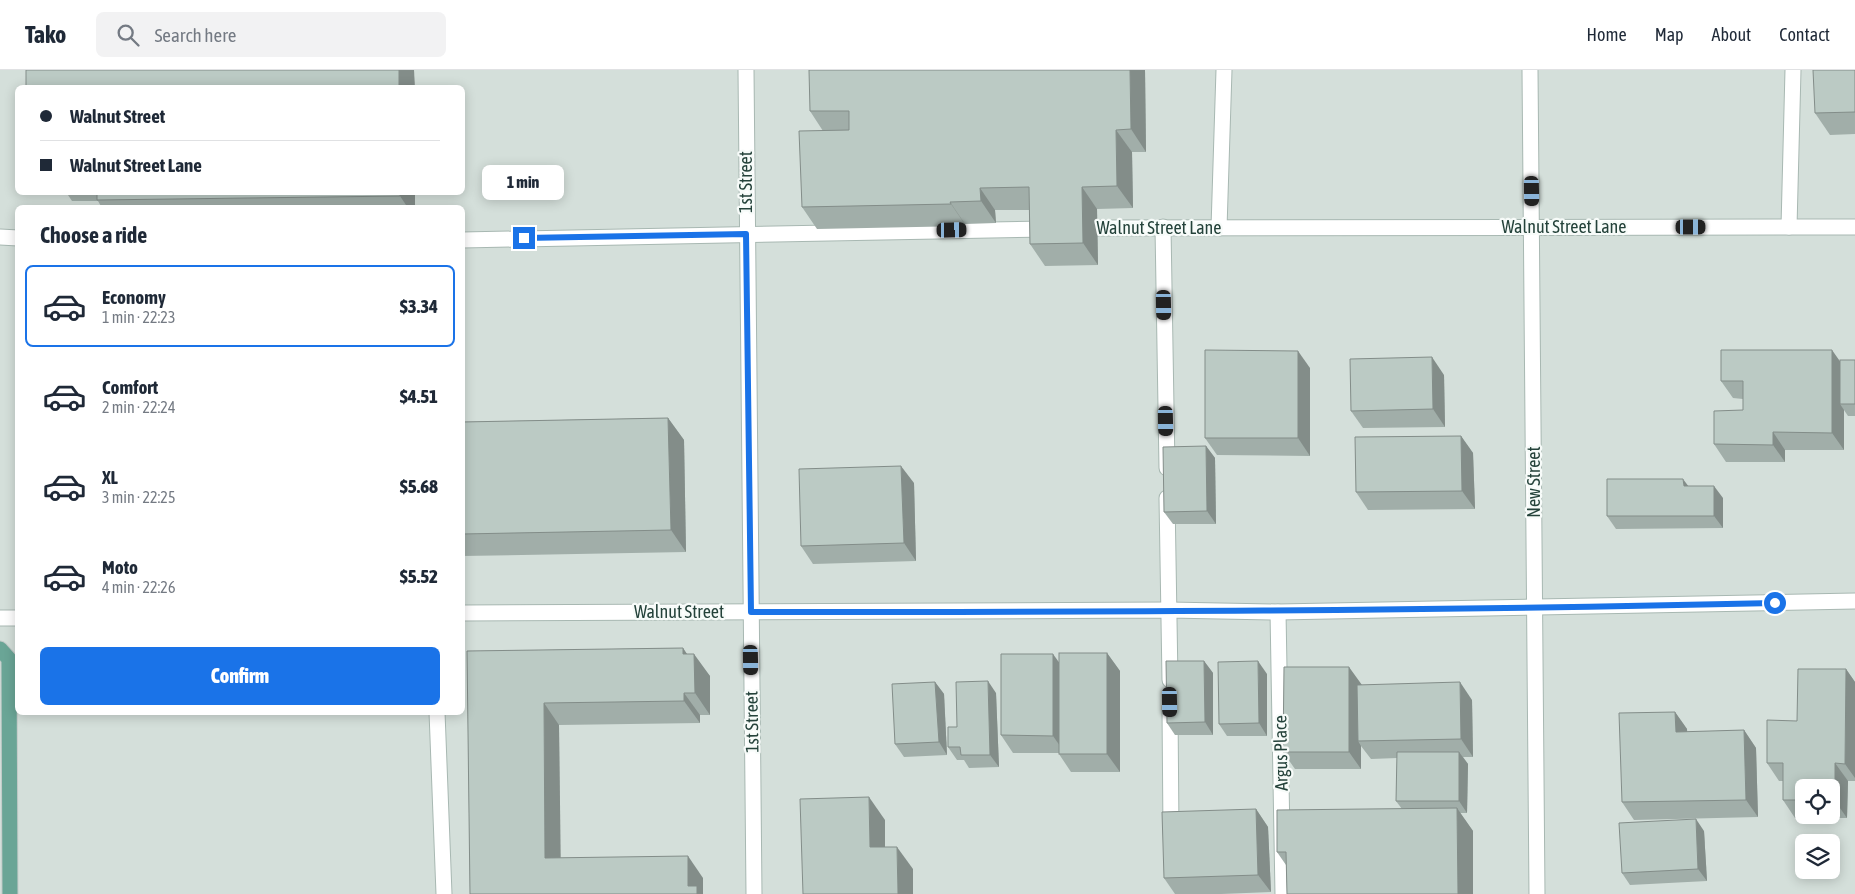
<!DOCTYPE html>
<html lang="en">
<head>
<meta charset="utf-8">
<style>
	body { margin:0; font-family:"Asap Condensed",sans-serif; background:#f2f2f3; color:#1f2937; height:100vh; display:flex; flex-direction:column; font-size:19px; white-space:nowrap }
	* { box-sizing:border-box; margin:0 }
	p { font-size:16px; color:#747a83 }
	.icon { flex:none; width:28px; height:28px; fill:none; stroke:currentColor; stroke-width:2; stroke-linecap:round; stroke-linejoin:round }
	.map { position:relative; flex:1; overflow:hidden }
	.drawer { position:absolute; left:15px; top:135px; width:450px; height:510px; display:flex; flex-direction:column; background:#fff; border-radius:8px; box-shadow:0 2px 12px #0003 }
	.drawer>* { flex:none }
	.top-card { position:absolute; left:15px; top:15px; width:450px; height:110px; border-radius:8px; box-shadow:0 2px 12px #0003; display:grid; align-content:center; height:110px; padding:0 25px; background:#fff }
	.fabs { position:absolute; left:1795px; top:709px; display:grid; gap:10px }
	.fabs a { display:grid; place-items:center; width:45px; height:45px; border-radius:8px; background:#fff; box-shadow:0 2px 12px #0003; font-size:25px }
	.end { position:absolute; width:22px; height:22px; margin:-11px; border:6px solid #1a73e8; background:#fff; box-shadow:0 0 0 2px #fff }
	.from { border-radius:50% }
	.bubble { position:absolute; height:35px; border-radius:8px; background:#fff; box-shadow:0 2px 12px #0003; font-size:16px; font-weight:800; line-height:35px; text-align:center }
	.car { position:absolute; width:15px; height:30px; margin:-15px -8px; border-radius:6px; box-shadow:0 0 4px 1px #0007; background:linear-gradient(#222 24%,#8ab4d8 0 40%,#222 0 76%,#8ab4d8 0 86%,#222 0) }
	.top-card b { display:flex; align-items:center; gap:18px; height:48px; font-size:19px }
	.top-card b+b { border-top:1px solid #e0e1e3 }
	.top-card i { width:12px; height:12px; background:#1f2937 }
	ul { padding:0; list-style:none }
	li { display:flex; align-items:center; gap:15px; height:82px; margin:0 10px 8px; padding:0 15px; border:2px solid transparent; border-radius:8px }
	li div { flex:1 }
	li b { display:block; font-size:19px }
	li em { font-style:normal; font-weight:800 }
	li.selected { border-color:#1a73e8 }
	li>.icon { width:45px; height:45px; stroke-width:1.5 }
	h2 { padding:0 25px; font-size:22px; line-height:60px }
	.primary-button { display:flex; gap:10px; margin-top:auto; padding:10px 25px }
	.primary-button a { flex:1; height:58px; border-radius:8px; background:#1a73e8; color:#fff; font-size:20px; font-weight:800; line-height:58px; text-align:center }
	header { display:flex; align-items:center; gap:30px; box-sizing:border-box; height:70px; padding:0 25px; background:#fff; border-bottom:1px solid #e0e1e3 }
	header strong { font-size:24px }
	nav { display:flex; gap:28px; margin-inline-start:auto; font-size:18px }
	.search { width:350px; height:45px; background:#f2f2f3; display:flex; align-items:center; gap:12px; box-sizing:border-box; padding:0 18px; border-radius:8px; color:#747a83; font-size:19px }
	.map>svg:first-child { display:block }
	.built { fill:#d4dfda; fill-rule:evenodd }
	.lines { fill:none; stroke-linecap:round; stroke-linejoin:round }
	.service-casing { stroke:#a8b8b2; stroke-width:17 }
	.minor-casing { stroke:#a8b8b2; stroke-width:17 }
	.tertiary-casing { stroke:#a8b8b2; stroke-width:17 }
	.primary-casing { stroke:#c2cac8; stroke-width:17 }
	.service { stroke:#fff; stroke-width:15 }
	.minor { stroke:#fff; stroke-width:15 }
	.tertiary { stroke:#fff; stroke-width:15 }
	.primary { stroke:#6aa596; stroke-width:15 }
	.wall { fill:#a1aea9; fill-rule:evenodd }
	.shaded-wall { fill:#838d89 }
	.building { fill:#bbcac4; stroke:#838d89 }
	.route { stroke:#1a73e8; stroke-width:6 }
	.labels { text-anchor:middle; stroke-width:4.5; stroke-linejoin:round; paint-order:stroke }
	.street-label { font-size:18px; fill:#24423a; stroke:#f7fbf9 }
</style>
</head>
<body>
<header>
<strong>Tako</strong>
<div class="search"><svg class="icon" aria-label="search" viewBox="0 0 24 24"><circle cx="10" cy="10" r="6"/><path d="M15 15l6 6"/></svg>Search here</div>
<nav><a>Home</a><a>Map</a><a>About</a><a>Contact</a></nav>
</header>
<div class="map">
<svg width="1855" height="824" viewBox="0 0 1855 824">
	<rect width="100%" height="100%" fill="#e6efeb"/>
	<path class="built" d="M0,0h1855v824h-1855zM18,18h444v104h-444zM18,138h444v504h-444zM1804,718h27v27h-27zM1804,772h27v28h-27z"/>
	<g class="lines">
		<g class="service-casing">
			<g id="service">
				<path d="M1163,157l4,241"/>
				<path d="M1079,158l776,-1"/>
				<path d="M1219,158l5,-158"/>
				<path d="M0,167l18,1"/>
				<path d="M462,170l586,-11"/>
				<path d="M1167,428l3,182"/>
				<path d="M1278,542l5,282"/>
				<path d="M1170,638l1,125"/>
				<path d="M437,642l7,182"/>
			</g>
		</g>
		<g class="minor-casing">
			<g id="minor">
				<path d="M1530,0l7,824"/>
				<path d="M1789,157l4,-157"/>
			</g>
		</g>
		<g class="tertiary-casing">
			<g id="tertiary">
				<path d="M746,0l8,824"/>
				<path d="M462,543l707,-3 109,2 577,-11"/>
				<path d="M0,548h18"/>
			</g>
		</g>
		<g class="primary-casing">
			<path id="primary" d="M0,579l9,10 1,235"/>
		</g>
		<use href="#service" class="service"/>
		<use href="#minor" class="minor"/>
		<use href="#tertiary" class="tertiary"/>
		<use href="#primary" class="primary"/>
	</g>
	<g class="wall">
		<path d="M1145,0l1,82h-14l1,56 -36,1 1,56 -53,1 -15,-22 -1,-34h-34l1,13 -31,1 1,2 -149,3 -15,-22 21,-76 -13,-20z"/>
		<path d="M1855,0v64l-25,1 -15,-22z"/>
		<path d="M66,122h349v16h-313l-4,-7h-26z"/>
		<path d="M1855,290v56h-7l-4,-6v40h-59v12h-59l-12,-18 29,-34v-11l-10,-1 -12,-17 119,-20z"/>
		<path d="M1310,298v88l-93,-1 -12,-17z"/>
		<path d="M1444,305l1,52 -82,1 -12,-17z"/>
		<path d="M668,348l16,22 2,112 -224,4v-134z"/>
		<path d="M1461,366l12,17 2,56 -107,1 -12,-18z"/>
		<path d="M1206,376l9,12 1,66h-43l-9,-12z"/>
		<path d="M914,413l2,78 -103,3 -12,-18z"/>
		<path d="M1723,428v30l-107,1 -9,-13z"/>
		<path d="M683,578l4,6 23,22v39h-10v8l-141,2 1,133 143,20 -233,16 -3,-243z"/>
		<path d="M1107,583l13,18v101h-49l-12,-18v-1h-46l-12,-18 58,-73z"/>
		<path d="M1204,591l9,12v62h-38l-8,-12z"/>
		<path d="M1846,599l9,13v99h-7l-1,37h-52l-12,-18v-19h-4l-12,-18 30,-42zM1804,718h27v27h-27z"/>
		<path d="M1267,604v62h-40l-8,-12z"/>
		<path d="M935,612l9,12 3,61 -43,2 -9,-13z"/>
		<path d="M1362,615l110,15 1,57h-10l5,7 -1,49h-7l13,18v63h-186l-1,-29 -9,-13 125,-43 -6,-8 1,-43 -26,1 -10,-13v23h-66l-12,-17z"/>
		<path d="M996,623l3,74 -30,1 -5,-8h-7l-9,-13 9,-20z"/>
		<path d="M1675,642l12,17v3l57,-2 12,18 2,69 -124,3 -12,-18z"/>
		<path d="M1256,739l12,18 3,65 -50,2h-46l-11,-16z"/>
		<path d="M1704,761l3,50 -77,4 -8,-12z"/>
	</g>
	<g class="shaded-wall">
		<path d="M399,0h15l1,18h-16z"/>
		<path d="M1130,0h15l1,82 -15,-23z"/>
		<path d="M1116,60l16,22 1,56 -16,-22z"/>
		<path d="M1082,117l15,22 1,56 -15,-22z"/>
		<path d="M980,118l15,22 1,13 -15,-22z"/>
		<path d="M400,122h15v16h-7l-8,-12z"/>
		<path d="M950,132l15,22 1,2 -15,-22z"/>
		<path d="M1832,280l12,17 -4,37 4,6v40l-12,-17z"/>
		<path d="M1298,281l12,17v88l-12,-18z"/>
		<path d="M1432,287l12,18 1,52 -12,-18z"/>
		<path d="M668,348l16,22 2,112 -15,-22z"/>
		<path d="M1773,362l12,18v12l-12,-17z"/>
		<path d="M1461,366l12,17 2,56 -13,-18z"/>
		<path d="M1206,376l9,12 1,66 -9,-13z"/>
		<path d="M901,396l13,17 2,78 -12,-18z"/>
		<path d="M1683,409l9,12 -8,-5z"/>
		<path d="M1714,416l9,12v30l-9,-12z"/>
		<path d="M683,578l11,17v-11l16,22v39l-15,-22 -12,-39z"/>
		<path d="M1107,583l13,18v101l-13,-18z"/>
		<path d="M1053,584l13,18 -1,81 -12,-17z"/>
		<path d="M1204,591l9,12v62l-8,-13z"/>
		<path d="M1258,591l9,13v62l-8,-13z"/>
		<path d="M1349,597l13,18 -4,56 3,5v23l-12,-17z"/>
		<path d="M1846,599l9,13v96l-10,-14z"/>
		<path d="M988,611l8,12 3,74 -9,-12z"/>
		<path d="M935,612l9,12 3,61 -8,-13z"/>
		<path d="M1460,612l12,18 1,57 -12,-18z"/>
		<path d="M684,623l16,22v8l-16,-22z"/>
		<path d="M544,633l15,22 2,155 -16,-22z"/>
		<path d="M1675,642l12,17 1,20 -12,-17z"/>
		<path d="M1744,660l12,18 2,69 -12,-17z"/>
		<path d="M1459,682l9,12 -1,49 -8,-12z"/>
		<path d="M1835,693l13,18 -1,37 -12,-17z"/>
		<path d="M869,727l16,23v49l-15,-22z"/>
		<path d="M1457,738l16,23v63h-15z"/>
		<path d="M1256,739l12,18 3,65 -13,-17z"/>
		<path d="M1696,749l8,12 3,50 -9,-12z"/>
		<path d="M897,777l16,22v25h-15z"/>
		<path d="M688,786l15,22v16h-9l-6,-8z"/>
	</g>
	<g class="building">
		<rect x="26" y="0" width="373" height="18"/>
		<path d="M809,0h321l1,59 -15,1 1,56 -35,1 1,56 -53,1 -1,-57 -49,1 1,13 -31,1 1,2 -149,3 -3,-76 50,-1v-19h-39z"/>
		<path d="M1813,0h42v42l-40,1z"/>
		<path d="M97,122h303v4l-303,4z"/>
		<path d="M1205,280l93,1v87h-93z"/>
		<path d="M1721,280h111v83l-59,-1v13l-59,-1v-33l29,-1v-29h-22z"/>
		<path d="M1432,287l1,52 -82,2 -1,-52z"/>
		<rect x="1840" y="290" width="15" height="44"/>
		<path d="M668,348l3,112 -209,4v-112z"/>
		<path d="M1461,366l1,55 -106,1 -1,-55z"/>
		<path d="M1206,376l1,65 -43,1 -1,-65z"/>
		<path d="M901,396l3,77 -103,3 -2,-77z"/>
		<path d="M1607,409h76l1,7h30v30h-107z"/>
		<path d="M683,578v6h11l1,39h-11v8l-140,2 1,155 143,-2v30h9v8h-227l-3,-243z"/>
		<rect x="1059" y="583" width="48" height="101"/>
		<path d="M1001,584h52v82l-52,-1z"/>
		<path d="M1166,591h38l1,61 -38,1z"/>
		<path d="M1258,591l1,62 -40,1 -1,-62z"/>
		<path d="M1284,597h65v85h-66z"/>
		<path d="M1798,599h48l-1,95 -10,-1v38h-4v-13h-27v12h-21v-37h-16v-43l30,1z"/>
		<path d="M988,611l2,74h-29l-1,-8h-12v-20h9l-1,-45z"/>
		<path d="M935,612l4,60 -44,2 -3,-60z"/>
		<path d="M1460,612l1,57 -103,2 -1,-56z"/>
		<path d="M1675,642l1,20 68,-2 2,70 -124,2 -3,-89z"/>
		<path d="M1397,682h62v49h-63z"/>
		<path d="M869,727l1,50h27l1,47h-95l-3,-95z"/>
		<path d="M1457,738l1,86h-171l-1,-42h-9v-42z"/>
		<path d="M1256,739l2,66 -94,3 -2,-66z"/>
		<path d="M1696,749l2,50 -76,4 -3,-50z"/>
	</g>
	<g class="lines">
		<path class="route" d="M524,168l222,-4 5,378c341,0 683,-1 1024,-9"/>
	</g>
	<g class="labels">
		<g class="street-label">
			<text transform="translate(746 112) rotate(-90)" y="6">1st Street</text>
			<text x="1564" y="163">Walnut Street Lane</text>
			<text x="1159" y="164">Walnut Street Lane</text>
			<text transform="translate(1534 412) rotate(-90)" y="6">New Street</text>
			<text x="679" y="548">Walnut Street</text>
			<text transform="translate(752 652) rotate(-91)" y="6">1st Street</text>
			<text transform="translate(1281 683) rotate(-91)" y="6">Argus Place</text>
		</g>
	</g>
</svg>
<div class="fabs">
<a><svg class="icon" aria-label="locate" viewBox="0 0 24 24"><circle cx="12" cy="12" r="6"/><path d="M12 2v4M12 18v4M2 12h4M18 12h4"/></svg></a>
<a><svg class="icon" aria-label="layers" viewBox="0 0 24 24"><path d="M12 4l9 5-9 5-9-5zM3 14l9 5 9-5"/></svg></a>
</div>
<i class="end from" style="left:1775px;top:533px"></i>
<i class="end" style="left:524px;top:168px"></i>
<div class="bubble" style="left:482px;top:95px;width:82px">1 min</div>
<i class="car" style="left:1532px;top:121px;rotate:179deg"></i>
<i class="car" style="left:1691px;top:157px;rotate:90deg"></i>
<i class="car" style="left:952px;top:160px;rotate:89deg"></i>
<i class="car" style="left:1164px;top:235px;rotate:179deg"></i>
<i class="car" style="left:1166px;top:351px;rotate:179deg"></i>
<i class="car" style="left:751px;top:590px;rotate:179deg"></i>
<i class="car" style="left:1170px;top:632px;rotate:179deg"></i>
<div class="top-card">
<b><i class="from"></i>Walnut Street</b>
<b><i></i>Walnut Street Lane</b>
</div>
<section class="drawer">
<h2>Choose a ride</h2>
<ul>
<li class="selected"><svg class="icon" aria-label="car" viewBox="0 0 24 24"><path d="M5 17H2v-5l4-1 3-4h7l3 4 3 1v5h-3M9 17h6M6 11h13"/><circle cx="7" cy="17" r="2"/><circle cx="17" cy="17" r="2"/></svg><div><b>Economy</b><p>1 min · 22:23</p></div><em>$3.34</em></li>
<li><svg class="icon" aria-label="car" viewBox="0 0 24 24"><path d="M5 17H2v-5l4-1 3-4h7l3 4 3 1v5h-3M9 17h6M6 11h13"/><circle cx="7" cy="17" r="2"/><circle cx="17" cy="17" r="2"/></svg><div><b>Comfort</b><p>2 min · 22:24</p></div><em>$4.51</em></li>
<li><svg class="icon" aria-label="car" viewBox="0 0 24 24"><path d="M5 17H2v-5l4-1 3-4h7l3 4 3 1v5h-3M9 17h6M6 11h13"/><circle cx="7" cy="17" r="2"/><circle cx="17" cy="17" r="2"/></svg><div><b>XL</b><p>3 min · 22:25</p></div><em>$5.68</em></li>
<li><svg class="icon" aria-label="car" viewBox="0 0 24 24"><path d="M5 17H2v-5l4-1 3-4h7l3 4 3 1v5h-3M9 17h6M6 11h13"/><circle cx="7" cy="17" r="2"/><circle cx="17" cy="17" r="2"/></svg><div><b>Moto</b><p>4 min · 22:26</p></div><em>$5.52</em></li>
</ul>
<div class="primary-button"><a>Confirm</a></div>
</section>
</div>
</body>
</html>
